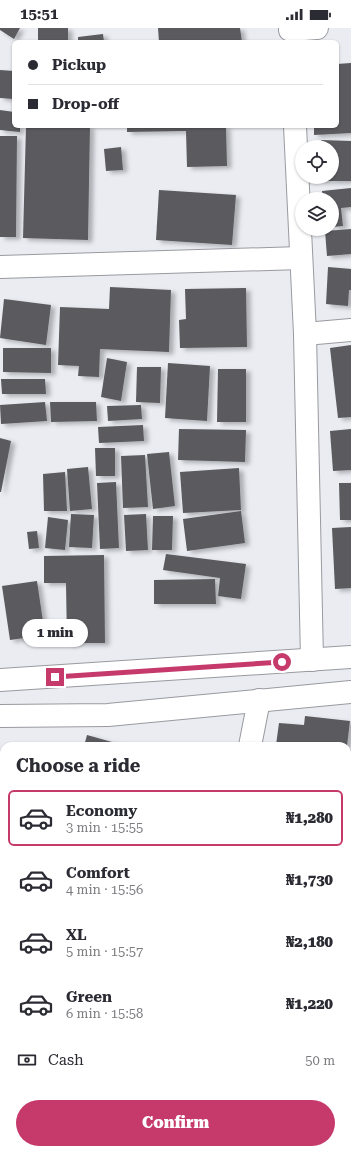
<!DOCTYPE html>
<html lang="en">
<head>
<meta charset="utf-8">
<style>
	body { margin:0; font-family:"Roboto Serif",serif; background:#f2f2f3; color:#2b2b33; height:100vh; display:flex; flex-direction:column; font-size:15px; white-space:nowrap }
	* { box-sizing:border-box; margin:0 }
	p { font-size:13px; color:#7c7c81 }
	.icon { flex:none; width:22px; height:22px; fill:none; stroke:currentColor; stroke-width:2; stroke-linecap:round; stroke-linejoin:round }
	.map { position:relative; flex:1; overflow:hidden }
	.panel { position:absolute; left:0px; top:714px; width:351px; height:412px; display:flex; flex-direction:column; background:#fff; border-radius:12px 12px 0 0; box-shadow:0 1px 3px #0004 }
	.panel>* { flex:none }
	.hud { position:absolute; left:12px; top:12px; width:327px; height:88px; border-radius:6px; box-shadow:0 1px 3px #0004; display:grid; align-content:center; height:88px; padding:0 16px; background:#fff }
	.fabs { position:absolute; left:295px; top:112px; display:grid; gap:8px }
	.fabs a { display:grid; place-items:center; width:44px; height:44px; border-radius:50%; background:#fff; box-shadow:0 1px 3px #0004; font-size:20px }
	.end { position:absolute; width:18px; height:18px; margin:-9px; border:5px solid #c63a6b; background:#fff; box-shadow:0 0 0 2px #fff }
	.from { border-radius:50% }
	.bubble { position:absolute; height:28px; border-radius:14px; background:#fff; box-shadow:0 1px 3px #0004; font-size:13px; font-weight:800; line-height:28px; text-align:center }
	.hud b { display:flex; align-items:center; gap:14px; height:38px; font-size:15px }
	.hud b+b { border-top:1px solid #e1e1e2 }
	.hud i { width:10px; height:10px; background:#2b2b33 }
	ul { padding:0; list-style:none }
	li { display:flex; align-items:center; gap:12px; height:56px; margin:0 8px 6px; padding:0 8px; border:2px solid transparent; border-radius:6px }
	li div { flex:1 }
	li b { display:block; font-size:15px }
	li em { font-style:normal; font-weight:800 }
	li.selected { border-color:#c63a6b }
	li>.icon { width:36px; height:36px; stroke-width:1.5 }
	h2 { padding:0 16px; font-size:18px; line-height:48px }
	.pay { display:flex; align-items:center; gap:10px; height:44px; padding:0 16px; font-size:15px }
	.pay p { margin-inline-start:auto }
	.button { display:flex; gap:8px; margin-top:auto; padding:8px 16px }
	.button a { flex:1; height:46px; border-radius:24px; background:#c63a6b; color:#fff; font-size:16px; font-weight:800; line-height:46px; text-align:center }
	.status { display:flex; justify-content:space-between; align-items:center; height:28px; padding:0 20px; background:#fff; direction:ltr }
	.status svg { height:11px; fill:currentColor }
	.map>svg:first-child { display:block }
	.building { fill:#5a5a5f; filter:url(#shadow) }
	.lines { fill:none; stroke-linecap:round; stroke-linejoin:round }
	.minor-casing { stroke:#989a9f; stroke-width:24 }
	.tertiary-casing { stroke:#989a9f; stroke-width:24 }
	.minor { stroke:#fff; stroke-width:22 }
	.tertiary { stroke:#fff; stroke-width:22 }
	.route { stroke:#c63a6b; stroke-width:5 }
</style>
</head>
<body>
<div class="status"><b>15:51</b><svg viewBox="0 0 49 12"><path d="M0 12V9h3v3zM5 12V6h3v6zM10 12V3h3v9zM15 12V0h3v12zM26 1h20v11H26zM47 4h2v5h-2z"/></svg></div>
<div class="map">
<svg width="351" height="1126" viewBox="0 0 351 1126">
	<defs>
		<filter id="shadow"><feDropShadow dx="4.5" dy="2.5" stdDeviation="2" flood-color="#0004"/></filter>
	</defs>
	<rect width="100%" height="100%" fill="#eaecf2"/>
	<g class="building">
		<path d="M0,0h20l-6,11 -14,-9z"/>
		<rect x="38" y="0" width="30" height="14"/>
		<path d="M158,0h82l2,14h-83z"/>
		<path d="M103,6l1,8h-26v-5z"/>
		<path d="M351,35v70l-37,2v-9h23v-62z"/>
		<path d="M0,42l14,1v28l-14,-1z"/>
		<path d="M0,82l14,2v14h6v6l-20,-2z"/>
		<path d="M26,98h64l-2,114 -65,-2z"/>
		<path d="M127,98h99l1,40 -40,1 -1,-36 -59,1z"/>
		<path d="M0,108h17l-1,101h-16z"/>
		<path d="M321,112l30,1v40h-31v-4h12v-30h-11z"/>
		<path d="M121,119l2,23 -17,1 -2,-22z"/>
		<path d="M351,160v19l-10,1 2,18 -11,1v-28h-9l-1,-8z"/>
		<path d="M159,162l77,5 -4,50 -76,-5z"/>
		<path d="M351,201v25l-24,2 -2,-25z"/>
		<path d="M328,239l23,2v21h-2l-1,16 -22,-2z"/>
		<path d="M110,259l61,3 -2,62 -69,-3 -1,28 -21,-1 1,-10 -21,-1 2,-58 49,2z"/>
		<path d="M246,260l1,59 -67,1 -1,-28 7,-1 -1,-30z"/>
		<path d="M4,271l47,6 -5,40 -46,-7z"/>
		<path d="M351,317v72l-13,1 -8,-70z"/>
		<path d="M3,320h48v25l-48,-1z"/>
		<path d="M107,330l20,4 -6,39 -20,-4z"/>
		<path d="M168,335l42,3 -3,55 -42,-3z"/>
		<path d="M137,339h24l-1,36 -24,-1z"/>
		<path d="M218,341h28v53h-29z"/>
		<path d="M1,351h44l1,15h-44z"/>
		<path d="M45,374l2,19 -46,3 -1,-19z"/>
		<path d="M50,374h46l1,19 -46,1z"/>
		<path d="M141,377l1,14 -34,2 -1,-15z"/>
		<path d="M143,397l1,16 -45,2 -1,-16z"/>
		<path d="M179,401l67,1 -1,32 -67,-2z"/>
		<path d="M351,401v41l-18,1 -3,-40z"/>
		<path d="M0,410l11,3 -10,51h-1z"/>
		<path d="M95,420h20v28h-19z"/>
		<path d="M169,424l6,54 -22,3 -6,-55z"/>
		<path d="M145,427l3,52 -25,1 -2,-52z"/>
		<path d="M88,439l4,42 -22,2 -3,-42z"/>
		<path d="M239,440l2,42 -58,3 -3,-41z"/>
		<path d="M65,444l2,39h-23l-1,-37z"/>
		<path d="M116,454l3,66 -19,1 -3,-66z"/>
		<path d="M339,455h12v37h-11z"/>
		<path d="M241,483l4,32 -58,8 -4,-32z"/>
		<path d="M71,486l23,1 -2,33 -23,-1z"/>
		<path d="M146,486l2,36 -22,1 -2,-36z"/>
		<path d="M153,488h20l-1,34h-20z"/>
		<path d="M48,489l20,3 -3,30 -20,-2z"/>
		<path d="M351,499v61l-16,1 -3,-61z"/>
		<path d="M37,503l2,17 -10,1 -2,-17z"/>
		<path d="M166,526l80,10 -5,35 -23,-3 2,-18 -57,-8z"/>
		<path d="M104,527l1,88h-38l-1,-60h-22v-27z"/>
		<path d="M215,551l1,25h-62v-24z"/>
		<path d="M37,553l8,54 -35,5 -8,-54z"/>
		<path d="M305,688l45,5 -3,25 -71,-1 3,-22 25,2z"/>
		<path d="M87,707l39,11h-42z"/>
		<path d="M0,741l4,1v41l-4,-2z"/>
		<path d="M347,762l4,1v42l-4,-1z"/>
		<path d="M0,790l4,1v29l-4,-2z"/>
		<path d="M0,827l4,1v51l-4,-2z"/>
		<path d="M347,837h4v28l-4,-1z"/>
		<path d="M0,1004l4,1v22l-2,7 -2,-1z"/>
		<path d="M347,1116l4,1v9h-30l1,-4h25z"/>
		<path d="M82,1122h51l-1,4 -25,-3 -1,3h-25z"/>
		<rect x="236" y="1122" width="67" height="4"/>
	</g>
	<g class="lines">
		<g class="minor-casing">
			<g id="minor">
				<path d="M290,2l27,-2"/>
				<path d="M295,98l10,208 7,326"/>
				<path d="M0,239l301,-9"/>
				<path d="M305,306l46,-4"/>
				<path d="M250,718l9,-46"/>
				<path d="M347,754h4"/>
				<path d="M176,1122v4"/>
			</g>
		</g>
		<g class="tertiary-casing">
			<g id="tertiary">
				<path d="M0,652l351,-23"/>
				<path d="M0,688l108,-1 243,-23"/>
			</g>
		</g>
		<use href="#minor" class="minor"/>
		<use href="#tertiary" class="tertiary"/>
	</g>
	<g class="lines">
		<path class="route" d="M55,649l227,-15"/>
	</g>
</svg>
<div class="fabs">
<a><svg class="icon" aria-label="locate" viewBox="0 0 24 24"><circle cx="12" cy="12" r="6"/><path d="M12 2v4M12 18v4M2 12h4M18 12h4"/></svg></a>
<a><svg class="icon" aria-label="layers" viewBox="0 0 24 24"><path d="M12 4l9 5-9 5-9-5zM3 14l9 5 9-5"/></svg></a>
</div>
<i class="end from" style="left:282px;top:634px"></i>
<i class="end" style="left:55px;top:649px"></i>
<div class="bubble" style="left:22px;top:591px;width:66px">1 min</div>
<div class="hud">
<b><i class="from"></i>Pickup</b>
<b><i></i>Drop-off</b>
</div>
<section class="panel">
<h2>Choose a ride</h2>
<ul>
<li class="selected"><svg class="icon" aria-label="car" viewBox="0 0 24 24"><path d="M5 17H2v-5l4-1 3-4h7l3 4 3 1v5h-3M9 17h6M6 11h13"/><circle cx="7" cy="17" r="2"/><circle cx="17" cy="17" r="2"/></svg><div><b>Economy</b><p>3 min · 15:55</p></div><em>₦1,280</em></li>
<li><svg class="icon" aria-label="car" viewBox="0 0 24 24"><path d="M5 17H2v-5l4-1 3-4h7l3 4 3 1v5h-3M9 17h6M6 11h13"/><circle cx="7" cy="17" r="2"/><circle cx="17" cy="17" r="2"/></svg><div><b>Comfort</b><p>4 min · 15:56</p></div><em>₦1,730</em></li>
<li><svg class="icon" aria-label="car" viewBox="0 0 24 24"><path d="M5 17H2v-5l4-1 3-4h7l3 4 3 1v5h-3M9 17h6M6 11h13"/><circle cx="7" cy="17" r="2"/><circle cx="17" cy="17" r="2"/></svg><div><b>XL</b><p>5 min · 15:57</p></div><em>₦2,180</em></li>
<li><svg class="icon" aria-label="car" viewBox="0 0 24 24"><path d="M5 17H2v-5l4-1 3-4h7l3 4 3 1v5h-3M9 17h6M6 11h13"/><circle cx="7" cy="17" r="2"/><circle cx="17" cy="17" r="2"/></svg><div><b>Green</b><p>6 min · 15:58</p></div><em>₦1,220</em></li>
</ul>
<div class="pay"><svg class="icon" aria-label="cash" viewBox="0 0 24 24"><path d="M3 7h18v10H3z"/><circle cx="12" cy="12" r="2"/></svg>Cash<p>50 m</p></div>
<div class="button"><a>Confirm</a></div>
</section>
</div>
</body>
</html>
